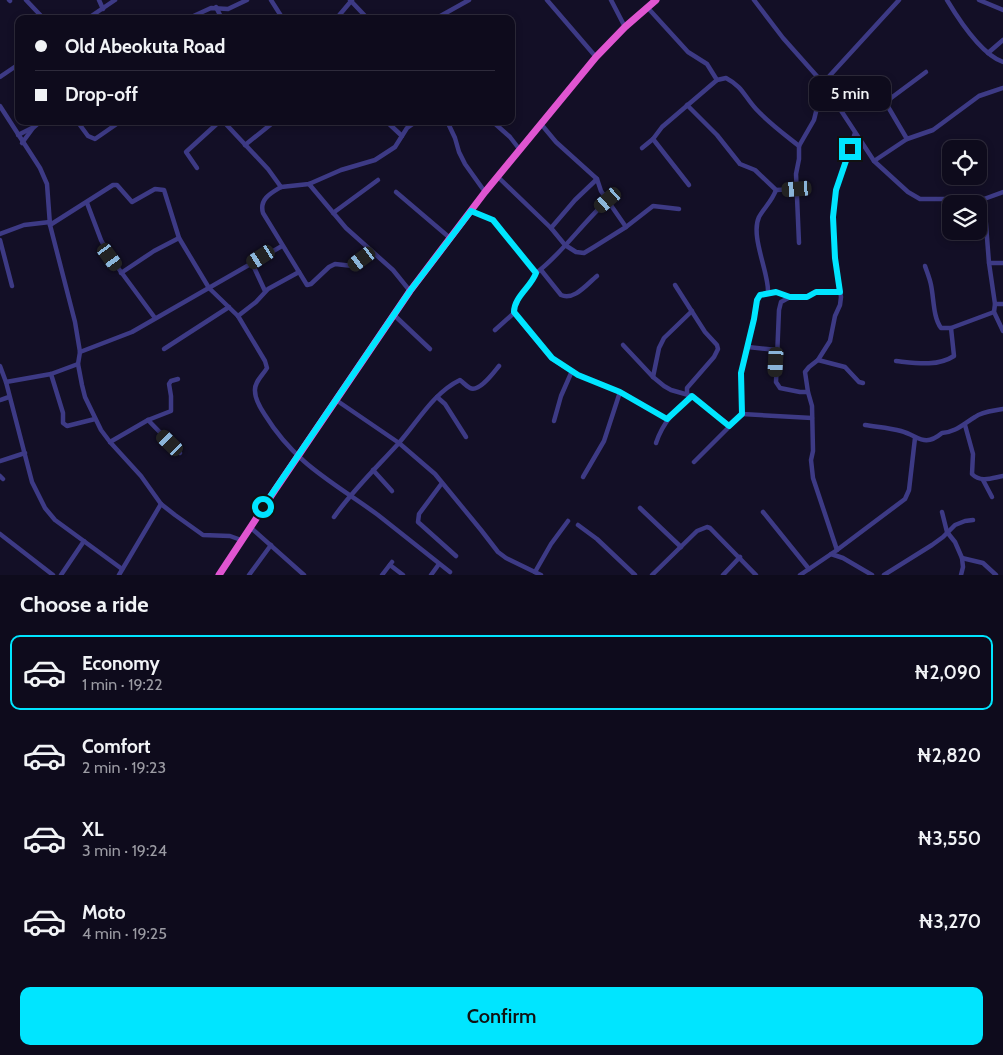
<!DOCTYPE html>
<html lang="en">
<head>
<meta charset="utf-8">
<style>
	body { margin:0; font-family:Cabin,sans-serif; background:#171425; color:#f1f3f6; height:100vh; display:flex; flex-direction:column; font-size:19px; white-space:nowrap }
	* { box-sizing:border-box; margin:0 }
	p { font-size:16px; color:#9b9ba3 }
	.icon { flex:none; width:28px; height:28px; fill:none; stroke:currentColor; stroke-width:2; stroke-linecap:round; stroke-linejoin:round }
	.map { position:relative; height:575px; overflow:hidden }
	.sheet { display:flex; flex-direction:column; background:#0e0b1c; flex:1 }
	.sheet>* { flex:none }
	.top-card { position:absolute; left:15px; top:15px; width:500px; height:110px; border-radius:10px; box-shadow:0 2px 8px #0003,0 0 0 1px #2e2b3b; display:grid; align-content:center; height:110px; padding:0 20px; background:#0e0b1c }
	.controls { position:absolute; left:942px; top:140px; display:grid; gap:10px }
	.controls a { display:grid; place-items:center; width:45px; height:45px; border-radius:10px; background:#0e0b1c; box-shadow:0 2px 8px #0003,0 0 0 1px #2e2b3b; font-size:25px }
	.end { position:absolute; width:22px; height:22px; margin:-11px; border:6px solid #00e5ff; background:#111; box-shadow:0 0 0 2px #111 }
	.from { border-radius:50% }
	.bubble { position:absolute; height:35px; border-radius:10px; background:#0e0b1c; box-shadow:0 2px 8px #0003,0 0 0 1px #2e2b3b; font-size:16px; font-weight:600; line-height:35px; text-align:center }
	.car { position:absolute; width:15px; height:30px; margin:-15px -8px; border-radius:6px; box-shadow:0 0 4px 1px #0007; background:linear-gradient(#222 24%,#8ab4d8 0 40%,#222 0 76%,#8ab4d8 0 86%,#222 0) }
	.top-card b { display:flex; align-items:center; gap:18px; height:48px; font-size:19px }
	.top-card b+b { border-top:1px solid #2e2b3b }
	.top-card i { width:12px; height:12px; background:#f1f3f6 }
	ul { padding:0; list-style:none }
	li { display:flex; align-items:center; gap:15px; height:75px; margin:0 10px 8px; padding:0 10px; border:2px solid transparent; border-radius:10px }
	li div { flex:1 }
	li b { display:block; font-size:19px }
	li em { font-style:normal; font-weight:600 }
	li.selected { border-color:#00e5ff }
	li>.icon { width:45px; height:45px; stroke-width:1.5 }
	h2 { padding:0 20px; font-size:22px; line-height:60px }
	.button { display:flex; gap:10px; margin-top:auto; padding:10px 20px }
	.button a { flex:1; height:58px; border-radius:10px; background:#00e5ff; color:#111; font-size:20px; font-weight:600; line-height:58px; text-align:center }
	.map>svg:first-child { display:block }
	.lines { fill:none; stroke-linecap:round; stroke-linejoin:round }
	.minor { stroke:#3d3a85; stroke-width:4.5 }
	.trunk { stroke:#e055d1; stroke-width:7 }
	.route { stroke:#00e5ff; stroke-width:6 }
</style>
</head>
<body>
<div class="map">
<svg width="1003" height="575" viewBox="0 0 1003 575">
	<rect width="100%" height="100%" fill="#130f26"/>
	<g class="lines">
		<g class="minor">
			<path d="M9,0l1,1"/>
			<path d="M26,0l18,19"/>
			<path d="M99,0l4,9"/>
			<path d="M271,0l12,19"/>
			<path d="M350,0l18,19"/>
			<path d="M547,0l49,57"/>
			<path d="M611,0l14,27"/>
			<path d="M754,0l29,38 40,45 51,78 34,31 12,7h64l5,64 6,41 -1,8 9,19"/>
			<path d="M947,0c12,20 34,54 56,62"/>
			<path d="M979,0l24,10"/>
			<path d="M216,7l6,12"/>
			<path d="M647,7l41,45 19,12 10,16 9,-2c17,9 18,18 30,31 13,14 28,25 43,37"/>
			<path d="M87,19l28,-19"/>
			<path d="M187,19l24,-11 17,1 19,-9"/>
			<path d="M336,19l16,-19"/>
			<path d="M435,19l34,-19"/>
			<path d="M988,53l15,-13"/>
			<path d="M0,77l19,-13"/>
			<path d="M687,105l30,30 23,29 15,6 21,20 21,-1"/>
			<path d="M0,106l40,62 7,16 3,41 25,97 5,30 -2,12 4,21 3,12 16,33 9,12 31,34 20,28 14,11 28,20 27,1 11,4"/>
			<path d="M77,121l11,15 7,3 26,-18"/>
			<path d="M223,121l45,48 13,18 28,-3 32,-14 34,-10 20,-13 12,-19 10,-7"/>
			<path d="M386,121l16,15"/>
			<path d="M447,121l8,17 4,14 6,12 20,28"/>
			<path d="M492,121l18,16 10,13"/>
			<path d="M541,124l15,18 41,37 4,12 25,36"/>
			<path d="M18,135l16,-8 7,-6"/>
			<path d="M653,139l36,46"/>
			<path d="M907,139l-20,-34 4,-7 35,-26"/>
			<path d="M22,143l11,-15"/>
			<path d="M245,145l30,-24"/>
			<path d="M642,148l11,-9 9,-12 55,-47"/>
			<path d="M874,161l33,-22 26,-9 46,-34 24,-8"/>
			<path d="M197,168l-11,-16 34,-31"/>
			<path d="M498,177l53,51 14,17 11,7 8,1 10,-6 32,-20 27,-21 26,3"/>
			<path d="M309,184l37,44 47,42 17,21"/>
			<path d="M281,187c-10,6 -22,12 -18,26l44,72 4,-1 18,-17 6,-3 18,2 19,-14"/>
			<path d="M396,192l54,46"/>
			<path d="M984,199l19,-7"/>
			<path d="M608,200c-25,22 -47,55 -72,73 -5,14 -22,24 -22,40l37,45 27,17 42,17 47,27"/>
			<path d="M87,203l14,37 9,17 45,61"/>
			<path d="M471,211l22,9 43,53"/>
			<path d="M333,213l45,-33"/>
			<path d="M50,225l63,-40h4l15,17 23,-13 9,1 15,48 30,50 29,28 27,45 2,7c-4,7 -13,14 -12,23 0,8 6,18 10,24 31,50 68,67 113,100 24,19 48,38 72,57"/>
			<path d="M551,228l24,-28 22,-21"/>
			<path d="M0,234l24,-9 26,-3"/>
			<path d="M0,240l12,46"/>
			<path d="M799,243l-3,-69 3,-15v-13l15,-26 9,-37 76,-83"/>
			<path d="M252,263l13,28"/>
			<path d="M989,263h14"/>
			<path d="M925,266c2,6 5,13 6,19 3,14 2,32 10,43h10l43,-16"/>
			<path d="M541,270l20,25c13,6 26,-11 36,-19"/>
			<path d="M121,273l33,-22 25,-13"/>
			<path d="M675,285l30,47 12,13 1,4 -4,8 -27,31v5"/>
			<path d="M768,292c1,-19 -18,-56 -9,-75 5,-9 13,-16 17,-27"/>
			<path d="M790,297l-9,5 -2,8 -3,72 4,6 20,4h8"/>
			<path d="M995,304h8"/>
			<path d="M394,315l36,34"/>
			<path d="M238,316l18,-14 12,-13 31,-17"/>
			<path d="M495,330l19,-17"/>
			<path d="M623,345l30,32 11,9 7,4 21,6 37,29"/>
			<path d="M748,347l29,3"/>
			<path d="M164,349l65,-42"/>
			<path d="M80,352l52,-20 150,-86"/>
			<path d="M818,360l27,7 14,15 4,1"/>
			<path d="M896,361c19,2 41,6 58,-5l-3,-28"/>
			<path d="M0,366l6,16 26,100 13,26 10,12 67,49"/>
			<path d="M51,374l12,39v10l4,3 28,-7"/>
			<path d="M653,377l6,-29 5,-10 28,-27"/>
			<path d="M6,382l45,-8 27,-10"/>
			<path d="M437,397l8,7 21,33"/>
			<path d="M0,400l9,-3"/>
			<path d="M336,400l63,43 36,31 46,56 17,22 8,6 35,17"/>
			<path d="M742,414l70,4"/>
			<path d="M148,420l32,33"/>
			<path d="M554,421l7,-25 11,-25"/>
			<path d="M865,425c12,2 25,3 36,6 18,5 23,17 41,2 14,-1 21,-9 33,-16 8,-6 19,-6 28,-8"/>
			<path d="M965,425l8,29 -1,20c9,9 20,4 31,2"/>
			<path d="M110,442l38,-22 23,-9v-15l-2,-12 2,-3 7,-2"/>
			<path d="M656,443c7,-21 19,-33 36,-47"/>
			<path d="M0,461l25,-8"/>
			<path d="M694,462l48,-48 -1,-41 13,-54 3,-19 3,-5 16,-3 14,5h17l9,-5h24"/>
			<path d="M373,470l19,21"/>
			<path d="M0,476l3,3"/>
			<path d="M583,477l21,-36 16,-49"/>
			<path d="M983,480l9,17"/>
			<path d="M442,483l-23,31 -1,8 38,34"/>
			<path d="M640,508l41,39"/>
			<path d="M763,512l46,57"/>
			<path d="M942,512l5,20 8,10 7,16 1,9 -2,8"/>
			<path d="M334,517c19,-27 42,-49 64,-73 19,-21 35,-51 62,-64 4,3 6,6 10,8 9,5 24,-16 29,-22"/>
			<path d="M578,525l19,14 38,36"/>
			<path d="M250,527l54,48"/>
			<path d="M0,534l53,41"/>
			<path d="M837,550l-24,-72 -2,-18 2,-9 -1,-45 -4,-14 -3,-20 4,-5 9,-7 12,-19 5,-25 5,-11 1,-8 -6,-39 -2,-41 3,-27 19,-57"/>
			<path d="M831,554l12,4 29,17"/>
			<path d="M962,558l21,5 13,12"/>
			<path d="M390,565l13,10"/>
			<path d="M535,572l16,-28 17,-23"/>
			<path d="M61,575l23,-34"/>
			<path d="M119,575l42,-71"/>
			<path d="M249,575l22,-30"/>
			<path d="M382,575l10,-13"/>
			<path d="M431,575l8,-11"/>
			<path d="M652,575l45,-44 10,-4 3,1 46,47"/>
			<path d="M723,575l17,-18"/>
			<path d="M800,575l37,-25 68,-51 4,-9 6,-52"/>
			<path d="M884,575l48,-30 11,-8 12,-12 10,-4 8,-1"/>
		</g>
		<path class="trunk" d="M219,575l56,-85 135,-199 75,-99 111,-135 29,-30 31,-27"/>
	</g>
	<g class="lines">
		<path class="route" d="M263,507l147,-216 61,-80 22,9 43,53c-5,14 -22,24 -22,39l38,46 26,17 42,17 47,27 25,-23 37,30 13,-12 -1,-41 13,-54 3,-19 3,-5 16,-3 14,5h17l9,-5h24l-5,-34 -2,-41 3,-27 14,-41"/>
	</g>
</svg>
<div class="controls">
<a><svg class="icon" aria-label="locate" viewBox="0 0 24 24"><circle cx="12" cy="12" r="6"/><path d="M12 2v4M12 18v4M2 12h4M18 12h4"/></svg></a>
<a><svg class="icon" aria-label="layers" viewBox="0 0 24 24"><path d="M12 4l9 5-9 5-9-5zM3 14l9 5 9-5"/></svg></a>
</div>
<i class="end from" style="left:263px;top:507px"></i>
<i class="end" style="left:850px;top:149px"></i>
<div class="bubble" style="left:809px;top:76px;width:82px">5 min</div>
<i class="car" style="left:797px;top:189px;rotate:266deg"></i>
<i class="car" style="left:608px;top:200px;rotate:229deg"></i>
<i class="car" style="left:110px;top:257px;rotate:144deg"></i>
<i class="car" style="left:261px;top:257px;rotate:237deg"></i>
<i class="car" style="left:362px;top:259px;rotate:233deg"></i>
<i class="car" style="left:776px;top:362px;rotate:183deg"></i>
<i class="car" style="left:170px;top:443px;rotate:314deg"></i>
<div class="top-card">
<b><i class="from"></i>Old Abeokuta Road</b>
<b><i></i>Drop-off</b>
</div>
</div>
<section class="sheet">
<h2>Choose a ride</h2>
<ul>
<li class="selected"><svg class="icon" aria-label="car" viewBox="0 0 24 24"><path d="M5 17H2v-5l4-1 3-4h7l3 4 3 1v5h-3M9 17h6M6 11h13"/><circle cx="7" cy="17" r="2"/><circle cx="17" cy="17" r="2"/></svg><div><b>Economy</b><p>1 min · 19:22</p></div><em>₦2,090</em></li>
<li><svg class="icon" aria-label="car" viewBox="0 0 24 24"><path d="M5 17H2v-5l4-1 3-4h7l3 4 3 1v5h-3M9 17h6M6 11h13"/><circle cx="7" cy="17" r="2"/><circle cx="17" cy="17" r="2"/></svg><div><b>Comfort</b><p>2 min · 19:23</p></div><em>₦2,820</em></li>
<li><svg class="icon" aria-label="car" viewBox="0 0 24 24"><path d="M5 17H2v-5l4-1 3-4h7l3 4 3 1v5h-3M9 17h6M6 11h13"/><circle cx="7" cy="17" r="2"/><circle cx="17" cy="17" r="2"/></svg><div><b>XL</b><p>3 min · 19:24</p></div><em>₦3,550</em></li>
<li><svg class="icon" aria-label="car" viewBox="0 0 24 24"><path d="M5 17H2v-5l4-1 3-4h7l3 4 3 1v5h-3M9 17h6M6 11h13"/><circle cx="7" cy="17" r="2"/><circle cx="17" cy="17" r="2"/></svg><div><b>Moto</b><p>4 min · 19:25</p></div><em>₦3,270</em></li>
</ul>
<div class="button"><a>Confirm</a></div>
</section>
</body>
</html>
